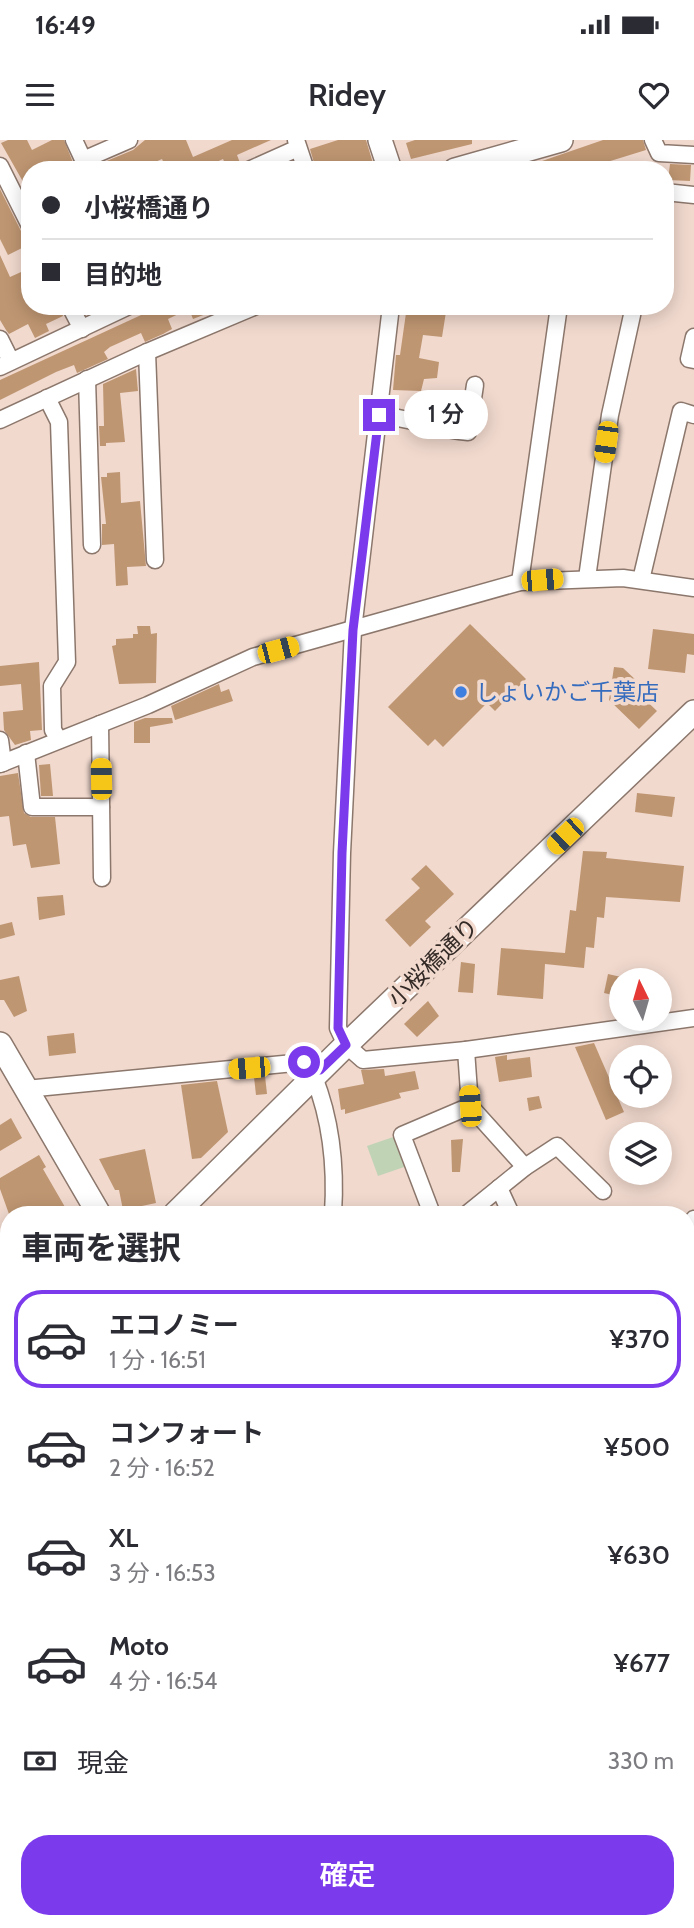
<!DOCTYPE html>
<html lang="ja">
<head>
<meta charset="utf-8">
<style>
	body { margin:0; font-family:Cabin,"Noto Sans JP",sans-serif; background:#f2f2f3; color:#2b2b33; height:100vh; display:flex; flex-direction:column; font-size:26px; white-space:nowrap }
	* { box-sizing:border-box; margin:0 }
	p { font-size:23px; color:#7c7c81 }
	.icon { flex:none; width:38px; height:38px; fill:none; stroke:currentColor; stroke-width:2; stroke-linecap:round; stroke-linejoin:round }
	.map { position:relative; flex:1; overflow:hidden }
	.panel { position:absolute; left:0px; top:1066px; width:695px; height:723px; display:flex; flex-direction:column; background:#fff; border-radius:28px 28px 0 0; box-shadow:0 4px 18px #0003 }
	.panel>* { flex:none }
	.hud { position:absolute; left:21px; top:21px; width:653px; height:154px; border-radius:28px; box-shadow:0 4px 18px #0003; display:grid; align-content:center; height:154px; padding:0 21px; background:#fff }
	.needle { width:46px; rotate:355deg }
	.fabs { position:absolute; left:609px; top:828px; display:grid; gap:14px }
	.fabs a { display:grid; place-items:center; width:63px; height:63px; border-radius:50%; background:#fff; box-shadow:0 4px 18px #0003; font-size:35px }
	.end { position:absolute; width:32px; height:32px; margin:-16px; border:9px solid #7c3aed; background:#fff; box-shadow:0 0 0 4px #fff }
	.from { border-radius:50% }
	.bubble { position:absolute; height:49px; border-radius:24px; background:#fff; box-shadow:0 4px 18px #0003; font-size:23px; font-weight:600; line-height:49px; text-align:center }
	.car { position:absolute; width:21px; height:42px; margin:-21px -10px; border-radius:9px; box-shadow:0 0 5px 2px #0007; background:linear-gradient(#f5c518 24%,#345 0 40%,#f5c518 0 76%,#345 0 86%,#f5c518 0) }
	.hud b { display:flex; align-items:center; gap:24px; height:66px; font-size:26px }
	.hud b+b { border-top:2px solid #e1e1e2 }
	.hud i { width:18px; height:18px; background:#2b2b33 }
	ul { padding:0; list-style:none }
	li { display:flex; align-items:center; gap:21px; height:98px; margin:0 14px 10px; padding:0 7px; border:4px solid transparent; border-radius:28px }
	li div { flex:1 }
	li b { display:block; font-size:26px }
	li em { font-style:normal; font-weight:600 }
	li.selected { border-color:#7c3aed }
	li>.icon { width:63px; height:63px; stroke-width:1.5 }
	h2 { padding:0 21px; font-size:32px; line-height:84px }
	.pay { display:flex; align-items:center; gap:18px; height:77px; padding:0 21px; font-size:26px }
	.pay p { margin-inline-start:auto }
	.action { display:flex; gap:14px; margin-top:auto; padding:14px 21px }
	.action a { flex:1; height:80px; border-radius:28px; background:#7c3aed; color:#fff; font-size:28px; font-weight:600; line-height:80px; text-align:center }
	.status { display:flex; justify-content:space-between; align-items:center; height:49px; padding:0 35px; background:#fff; direction:ltr }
	.status svg { height:19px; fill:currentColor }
	header { display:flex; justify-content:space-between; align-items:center; height:91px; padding:0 21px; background:#fff; font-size:32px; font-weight:600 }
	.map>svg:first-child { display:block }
	.green { fill:#c1d3b5 }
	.forest { fill:#94ae81 }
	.building { fill:#bf9672 }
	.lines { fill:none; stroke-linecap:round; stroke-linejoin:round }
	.street-casing { stroke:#8c776c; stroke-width:19 }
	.secondary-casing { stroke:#8c776c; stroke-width:26 }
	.street { stroke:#fff; stroke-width:16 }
	.secondary { stroke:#fff; stroke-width:23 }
	.route { stroke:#7c3aed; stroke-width:9 }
	.shop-dot { fill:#3f7fe0; stroke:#f1d9ce; stroke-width:2.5 }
	.labels { text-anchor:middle; stroke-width:7; stroke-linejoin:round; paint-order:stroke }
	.shop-label { font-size:23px; fill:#366cbe; stroke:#f1d9ce; text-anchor:start }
	.street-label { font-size:23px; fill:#332a26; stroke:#f1d9ce }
</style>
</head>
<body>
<div class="status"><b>16:49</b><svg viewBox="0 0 49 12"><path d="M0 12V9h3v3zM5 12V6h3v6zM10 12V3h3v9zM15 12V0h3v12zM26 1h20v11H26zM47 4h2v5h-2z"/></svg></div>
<header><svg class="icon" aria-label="menu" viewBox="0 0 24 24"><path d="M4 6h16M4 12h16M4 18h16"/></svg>Ridey<svg class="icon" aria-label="heart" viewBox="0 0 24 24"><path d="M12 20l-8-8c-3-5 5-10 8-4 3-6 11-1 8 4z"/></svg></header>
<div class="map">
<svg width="694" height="1788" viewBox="0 0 694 1788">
	<rect width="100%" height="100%" fill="#f1d9ce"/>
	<g class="green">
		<path d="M396,996l11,30 -29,10 -11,-30z"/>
		<path d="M9,1440v94l-9,4v-95z"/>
	</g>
	<g class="forest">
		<path d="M694,1368v79l-8,-6v-52z"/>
		<path d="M0,1683l9,2v95h16l-7,8h-18z"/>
	</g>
	<g class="building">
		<path d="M8,0h19l5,10 20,-10h12l12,30h-46v24l-29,-51z"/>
		<path d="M145,0h41l7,17 39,-17h39l-34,15 3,8 -13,5 -4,-9 -24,11h-32l-5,-11 -25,11h-40v-5l36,-15z"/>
		<path d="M338,0h28l9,30h-59l-6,-21z"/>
		<path d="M415,0h57v4l-61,15 -5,-16z"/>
		<path d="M603,0h40l3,10 -55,17 -1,-5 -27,8h-47z"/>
		<path d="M670,24l21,1 -1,16 -22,-1z"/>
		<path d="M0,49l28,56 -20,10 -8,-16z"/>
		<path d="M0,115l10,22 20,-9v38h30l3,10 -17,8 3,7 -14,7 -7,-14 -19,10 -3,-4 -6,-10z"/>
		<path d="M151,166l73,1 -31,12 -4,-10 -21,10 4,10 -9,5 -18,8 -4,-9 -31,14 -6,5 4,7 -31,14 -3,-8 -18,7 -56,28v-20l152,-70z"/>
		<path d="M407,166l39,6 -4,25 -19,-2 -4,23 20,4 -2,16 -13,1 -3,12 -28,-1 3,-35h4z"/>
		<path d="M136,229l2,22 -18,2 5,49 -19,1v3h-6l-1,-20h5l-1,-42z"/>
		<path d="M120,332l1,31 19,-2 6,65 -19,1 1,18 -12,1 -2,-42 -12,1v-21h4l-5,-47h6v-4z"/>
		<path d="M470,484l56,55 -31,32 -8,-8 -44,44 -8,-8 -7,7 -40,-39z"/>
		<path d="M137,486h13l1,8 6,-1 -1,50 -37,1 -7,-38 4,-1v-6l17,-1v-4h5z"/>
		<path d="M653,489l41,5v21l-7,-1 -2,19 -37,-4z"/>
		<path d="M39,522l3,68 -12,1 1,9 -16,5 -11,-15 -1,-18 20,-2 -2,-26 -21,2v-20z"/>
		<path d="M614,527l9,1 15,14 -5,6 24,23 -18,18 -30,-29z"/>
		<path d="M219,544l2,8 8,-3 4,12 -58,19 -4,-14z"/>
		<path d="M145,578h27l1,5 -23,4v16h-16v-21z"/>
		<path d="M50,624l3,32h-12l-2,-31z"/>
		<path d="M18,633l6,40 7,4h24l5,47 -29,4 -5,-24 -13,2 -4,-30 -9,1v-41z"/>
		<path d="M637,653l38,4 -3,20 -37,-5z"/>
		<path d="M583,711l24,1 -1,6 78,8 -4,36 -74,-5 -2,21 -7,-1 -3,31 -8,-1 -2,21 -39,-4 -2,35 -46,-4 4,-47 64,5 5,-43 6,1z"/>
		<path d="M426,725l28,29 -29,27 6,6 -21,20 -25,-27 35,-32 -9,-9z"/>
		<path d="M63,755l2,20 -26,5 -2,-23z"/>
		<path d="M12,782l3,13 -15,4v-14z"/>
		<path d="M461,822l14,2 -2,29 -15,-1z"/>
		<path d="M608,834l13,3v20l-17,-4z"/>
		<path d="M19,836l8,35 -13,6 -10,-17h-4v-20z"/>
		<path d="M428,861l11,15 -22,21 -13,-13z"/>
		<path d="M74,893l2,20 -27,3 -2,-20z"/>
		<path d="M594,903l30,69 -18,8 -31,-73z"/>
		<path d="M507,915v5l23,-3 2,20 -33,5 -4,-25z"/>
		<path d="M384,929l1,7 30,-5 4,18 -20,4 2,5 -56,16v-5l-4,1 -3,-21 26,-5 -3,-14z"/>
		<path d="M265,936l2,18 -11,1 -2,-18z"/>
		<path d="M217,941l11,51 -27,26 -9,1 -11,-74z"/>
		<path d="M539,956l3,12 -13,3 -2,-13z"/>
		<path d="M11,978l11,20 -22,13v-26z"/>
		<path d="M463,999l-3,33h-8l-1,-32z"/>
		<path d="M145,1009l11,54 -33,7 -4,-20h-4l-16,-31z"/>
		<path d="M39,1015l7,12 -3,2 26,45h-60l-9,-25v-11z"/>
	</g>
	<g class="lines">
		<g class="street-casing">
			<g id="street">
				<path d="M74,0l13,28"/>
				<path d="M296,0l10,30"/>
				<path d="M653,0l6,13 35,2"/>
				<path d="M83,20l46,-20"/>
				<path d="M0,26l30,60"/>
				<path d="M249,30l49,-22"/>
				<path d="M665,52l29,3"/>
				<path d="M70,166l12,23"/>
				<path d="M391,166l-38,324 -11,223 -4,175 8,17 17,15 103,-10 4,56 55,61"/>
				<path d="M694,197l-5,22 5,1"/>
				<path d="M0,199l11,22"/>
				<path d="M147,212l8,208"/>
				<path d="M0,227l129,-61"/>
				<path d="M87,239l5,166"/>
				<path d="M47,258l12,24 8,240 -15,24 1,44 6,10"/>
				<path d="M378,275c32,3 59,14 90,17l7,-47"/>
				<path d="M0,280l147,-68 109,-46"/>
				<path d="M587,438l23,-163 24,-109"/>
				<path d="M641,440l40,-169 13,4"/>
				<path d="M520,442l39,-276"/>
				<path d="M100,584l2,154"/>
				<path d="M0,600l3,23"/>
				<path d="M26,613l6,54h69"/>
				<path d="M0,624l148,-59 105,-48 267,-75 103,-4 71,10"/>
				<path d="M466,910l228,-32"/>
				<path d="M314,937c17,43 22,92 19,137"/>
				<path d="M26,949l278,-27 16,8"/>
				<path d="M499,1048l12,26"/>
				<path d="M432,1074l-30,-79 68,-29"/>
				<path d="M467,1074l58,-47 32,-21 46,45"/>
				<path d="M686,1090l8,-11"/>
				<path d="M686,1127l8,5"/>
				<path d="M686,1219l8,4"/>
				<path d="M686,1300l8,-18"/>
				<path d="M686,1565l8,9"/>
				<path d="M0,1605l9,-10"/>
				<path d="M141,1788l2,-8"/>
			</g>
		</g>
		<g class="secondary-casing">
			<g id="secondary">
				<path d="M380,0l10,30"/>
				<path d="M455,30l106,-30"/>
				<path d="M0,904l99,170"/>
				<path d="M175,1074l171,-169 348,-333"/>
				<path d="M0,1247l9,-8"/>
				<path d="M512,1780l5,8"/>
			</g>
		</g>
		<use href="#street" class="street"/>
		<use href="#secondary" class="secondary"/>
	</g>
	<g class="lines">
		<path class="route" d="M304,922l16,8 26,-25 -8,-17 4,-175 11,-223 26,-215"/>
	</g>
	<circle class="shop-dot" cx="461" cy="552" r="7"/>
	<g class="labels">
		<g class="shop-label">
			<text x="475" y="560">しょいかご千葉店</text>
		</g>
		<g class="street-label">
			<text transform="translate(433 822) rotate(-44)" y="8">小桜橋通り</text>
		</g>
	</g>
</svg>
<div class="fabs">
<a><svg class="needle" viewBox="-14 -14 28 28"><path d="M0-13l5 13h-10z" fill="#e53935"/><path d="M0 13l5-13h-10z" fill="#7c7c81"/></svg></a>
<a><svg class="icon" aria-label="locate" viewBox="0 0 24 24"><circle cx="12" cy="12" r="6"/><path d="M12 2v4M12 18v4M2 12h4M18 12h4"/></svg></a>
<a><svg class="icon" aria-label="layers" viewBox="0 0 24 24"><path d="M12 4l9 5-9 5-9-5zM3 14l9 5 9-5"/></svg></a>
</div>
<i class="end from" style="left:304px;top:922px"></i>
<i class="end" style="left:379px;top:275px"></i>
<div class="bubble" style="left:404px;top:250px;width:84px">1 分</div>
<i class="car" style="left:606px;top:302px;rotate:188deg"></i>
<i class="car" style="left:542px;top:440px;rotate:85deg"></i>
<i class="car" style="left:278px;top:510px;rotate:75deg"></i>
<i class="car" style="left:101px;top:639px;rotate:359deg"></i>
<i class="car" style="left:565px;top:696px;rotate:226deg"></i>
<i class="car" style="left:249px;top:928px;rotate:265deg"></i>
<i class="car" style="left:470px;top:966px;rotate:356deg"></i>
<div class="hud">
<b><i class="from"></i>小桜橋通り</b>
<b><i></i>目的地</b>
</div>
<section class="panel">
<h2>車両を選択</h2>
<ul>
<li class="selected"><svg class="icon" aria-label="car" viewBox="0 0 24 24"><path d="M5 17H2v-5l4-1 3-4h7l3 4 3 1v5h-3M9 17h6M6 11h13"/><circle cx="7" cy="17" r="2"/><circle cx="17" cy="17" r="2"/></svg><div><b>エコノミー</b><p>1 分 · 16:51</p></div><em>¥370</em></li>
<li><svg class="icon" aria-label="car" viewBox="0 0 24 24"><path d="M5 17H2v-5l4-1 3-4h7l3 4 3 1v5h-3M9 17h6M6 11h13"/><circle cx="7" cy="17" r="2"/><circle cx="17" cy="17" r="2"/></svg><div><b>コンフォート</b><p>2 分 · 16:52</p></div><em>¥500</em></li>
<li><svg class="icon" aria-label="car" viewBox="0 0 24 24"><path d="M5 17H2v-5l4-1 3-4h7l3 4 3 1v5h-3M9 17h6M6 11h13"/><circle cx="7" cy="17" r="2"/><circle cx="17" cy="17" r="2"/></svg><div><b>XL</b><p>3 分 · 16:53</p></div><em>¥630</em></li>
<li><svg class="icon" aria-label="car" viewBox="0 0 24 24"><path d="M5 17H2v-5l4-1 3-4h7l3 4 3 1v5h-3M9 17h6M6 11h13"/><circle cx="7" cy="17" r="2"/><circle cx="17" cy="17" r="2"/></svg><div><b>Moto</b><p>4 分 · 16:54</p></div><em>¥677</em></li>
</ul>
<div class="pay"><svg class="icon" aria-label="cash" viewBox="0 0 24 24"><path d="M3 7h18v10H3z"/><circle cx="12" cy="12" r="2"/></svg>現金<p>330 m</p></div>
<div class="action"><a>確定</a></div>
</section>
</div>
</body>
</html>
